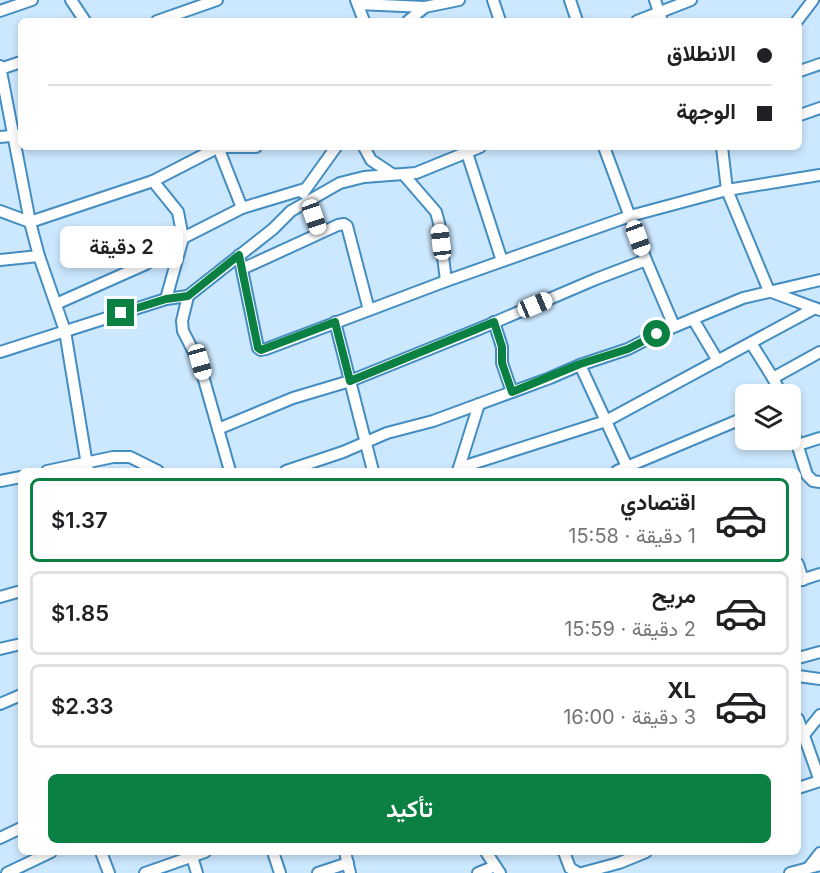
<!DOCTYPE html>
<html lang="ar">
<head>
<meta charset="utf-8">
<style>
	body { margin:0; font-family:Inter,Vazirmatn,sans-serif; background:#f6f6f6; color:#202124; direction:rtl; height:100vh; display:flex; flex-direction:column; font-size:22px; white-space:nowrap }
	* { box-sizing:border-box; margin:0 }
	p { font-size:20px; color:#757577 }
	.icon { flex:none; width:33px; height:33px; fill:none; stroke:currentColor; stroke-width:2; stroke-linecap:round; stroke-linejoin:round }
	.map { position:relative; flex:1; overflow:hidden; direction:ltr }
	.side { position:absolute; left:18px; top:468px; width:783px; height:387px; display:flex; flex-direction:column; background:#fff; border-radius:9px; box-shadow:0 3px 9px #0003; direction:rtl }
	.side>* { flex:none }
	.banner { position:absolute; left:18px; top:18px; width:784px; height:132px; border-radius:9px; box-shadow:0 3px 9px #0003; direction:rtl; display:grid; align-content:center; height:132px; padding:0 30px; background:#fff }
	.tools { position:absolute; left:735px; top:384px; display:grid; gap:12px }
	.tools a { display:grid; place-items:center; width:66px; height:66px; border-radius:9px; background:#fff; box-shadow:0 3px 9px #0003; font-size:30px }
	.end { position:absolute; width:27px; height:27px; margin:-14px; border:8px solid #0b8043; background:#fff; box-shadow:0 0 0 3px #fff }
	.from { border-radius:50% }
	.bubble { position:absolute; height:42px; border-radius:9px; background:#fff; box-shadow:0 3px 9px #0003; font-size:20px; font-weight:600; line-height:42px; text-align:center; direction:rtl }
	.car { position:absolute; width:18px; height:36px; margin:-18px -9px; border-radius:8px; box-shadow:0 0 4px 2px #0007; background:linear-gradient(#fff 24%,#345 0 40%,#fff 0 76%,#345 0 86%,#fff 0) }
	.banner b { display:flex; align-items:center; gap:21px; height:57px; font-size:22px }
	.banner b+b { border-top:2px solid #e0e0e0 }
	.banner i { width:15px; height:15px; background:#202124 }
	ul { padding:10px 0 0; list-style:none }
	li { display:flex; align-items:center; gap:18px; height:84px; margin:0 12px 9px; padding:0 18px; border:3px solid #e0e0e0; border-radius:9px }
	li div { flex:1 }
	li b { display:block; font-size:22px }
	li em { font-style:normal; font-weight:600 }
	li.on { border-color:#0b8043 }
	li>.icon { width:54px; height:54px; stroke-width:1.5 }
	.button { display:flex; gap:12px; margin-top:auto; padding:12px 30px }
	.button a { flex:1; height:69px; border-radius:9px; background:#0b8043; color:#fff; font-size:24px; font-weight:600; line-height:69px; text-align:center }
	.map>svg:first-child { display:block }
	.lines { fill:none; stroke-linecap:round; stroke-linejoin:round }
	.minor-casing { stroke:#448dc1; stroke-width:14 }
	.minor { stroke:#fff; stroke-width:10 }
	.route { stroke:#0b8043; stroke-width:8 }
</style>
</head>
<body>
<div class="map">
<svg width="820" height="873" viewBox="0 0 820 873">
	<rect width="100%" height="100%" fill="#cce8ff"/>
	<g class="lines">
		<g class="minor-casing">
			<g id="minor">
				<path d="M71,0l14,21"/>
				<path d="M356,0l8,21"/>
				<path d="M493,0l7,21"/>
				<path d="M570,0l7,21"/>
				<path d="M655,0l7,21"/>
				<path d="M358,4l67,3 34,-7"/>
				<path d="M0,11l32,-11"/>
				<path d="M157,21l60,-21"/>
				<path d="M408,21l17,-14"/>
				<path d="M637,21l54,-21"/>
				<path d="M797,21l16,-21"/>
				<path d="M0,66l30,156 9,34 26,75 23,140"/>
				<path d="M0,69l21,-7"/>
				<path d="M800,71l20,-7"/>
				<path d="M800,115l20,-7"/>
				<path d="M0,137l21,-2"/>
				<path d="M218,147l24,61"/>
				<path d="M364,147l7,13 21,14"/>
				<path d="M604,147l42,113 28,66"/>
				<path d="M722,147l5,43 42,101 51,19"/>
				<path d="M467,153l35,108"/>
				<path d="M404,175l32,37 3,11 7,58"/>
				<path d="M153,181l25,31 5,26 -17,61"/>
				<path d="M303,193l33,-46"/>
				<path d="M308,201l11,32"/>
				<path d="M0,211l30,11 123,-41 66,-34h37"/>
				<path d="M239,255l19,93 3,2 5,-1 180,-68 184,-65 97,-26 93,-15"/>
				<path d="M0,260l39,-4"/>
				<path d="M242,269l96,-44 6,-1 3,2 22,84"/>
				<path d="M188,296l-6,25 1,10 16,31 31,109"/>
				<path d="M56,304l90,-40 37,-26 59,-30 63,-19"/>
				<path d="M693,319l25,42"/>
				<path d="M335,322l38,149"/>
				<path d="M494,322l8,25v16l10,29"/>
				<path d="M751,343l22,35 8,16"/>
				<path d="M0,352l166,-53 22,-3 85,-67 18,-18 49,-28 24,-6 52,-4 64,-26"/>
				<path d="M580,365l49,106"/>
				<path d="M773,378l47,-26"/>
				<path d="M790,422l17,53 6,6 7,1"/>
				<path d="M218,429l75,-31 57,-17 129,-52 117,-50 50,-19"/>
				<path d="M798,445l22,-7"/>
				<path d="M459,468l147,-47 209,-113"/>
				<path d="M47,471l66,-14h17l28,14"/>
				<path d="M286,471l57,-19 44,-19 46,-12 117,-43 30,-13 48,-16 29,-15 86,-36 77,-18"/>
				<path d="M458,471l21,-67"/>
				<path d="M617,471l129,-54"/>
				<path d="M0,481l21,-4"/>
				<path d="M798,564l5,16"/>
				<path d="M798,581l22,-7"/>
				<path d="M0,597l21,-6"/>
				<path d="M0,649l21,-5"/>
				<path d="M798,658l22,-6"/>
				<path d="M798,676l22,3"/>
				<path d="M0,704l21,-9"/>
				<path d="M798,719l22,62"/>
				<path d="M804,735l16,-20"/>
				<path d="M798,788l22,-7"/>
				<path d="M0,838l21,-10"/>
				<path d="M101,852l8,21"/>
				<path d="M273,852l7,21"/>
				<path d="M345,852l5,21"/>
				<path d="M486,852l14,21"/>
				<path d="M564,852l6,16 8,5"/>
				<path d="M192,857l5,16"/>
				<path d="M809,867l11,-14"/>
				<path d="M7,873l44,-21"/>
				<path d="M145,873l60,-21"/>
				<path d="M318,873l30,-10"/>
				<path d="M478,873l17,-7"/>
				<path d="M582,873l37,-10 27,-11"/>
				<path d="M790,873l30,-8"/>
			</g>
		</g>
		<use href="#minor" class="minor"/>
	</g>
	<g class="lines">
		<path class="route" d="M121,313l45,-14 22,-3 51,-41 19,93 3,2 74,-28 15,59 144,-59 8,25v16l10,29 68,-28 48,-15 29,-15"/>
	</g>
</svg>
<div class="tools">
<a><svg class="icon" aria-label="layers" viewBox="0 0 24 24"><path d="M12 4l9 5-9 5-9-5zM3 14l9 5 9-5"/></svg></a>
</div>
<i class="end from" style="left:657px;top:334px"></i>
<i class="end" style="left:121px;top:313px"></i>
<div class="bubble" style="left:60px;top:226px;width:123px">2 دقيقة</div>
<i class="car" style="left:314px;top:217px;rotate:161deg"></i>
<i class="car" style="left:638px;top:238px;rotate:160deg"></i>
<i class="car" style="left:441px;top:242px;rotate:353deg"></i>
<i class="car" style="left:535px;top:305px;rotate:67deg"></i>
<i class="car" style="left:200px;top:362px;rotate:164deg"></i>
<div class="banner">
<b><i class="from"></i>الانطلاق</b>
<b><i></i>الوجهة</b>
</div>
<section class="side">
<ul>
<li class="on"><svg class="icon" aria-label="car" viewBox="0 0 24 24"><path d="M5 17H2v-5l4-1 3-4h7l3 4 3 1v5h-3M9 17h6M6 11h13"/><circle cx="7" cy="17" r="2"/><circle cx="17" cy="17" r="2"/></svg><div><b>اقتصادي</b><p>1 دقيقة · 15:58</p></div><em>$1.37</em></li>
<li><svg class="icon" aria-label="car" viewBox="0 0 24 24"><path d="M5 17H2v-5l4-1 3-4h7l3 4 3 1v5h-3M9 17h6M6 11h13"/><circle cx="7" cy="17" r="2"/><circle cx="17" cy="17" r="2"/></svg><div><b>مريح</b><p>2 دقيقة · 15:59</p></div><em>$1.85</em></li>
<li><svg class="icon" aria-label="car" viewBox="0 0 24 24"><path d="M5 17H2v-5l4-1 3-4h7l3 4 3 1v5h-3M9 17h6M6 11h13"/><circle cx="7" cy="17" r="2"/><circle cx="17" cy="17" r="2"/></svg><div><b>XL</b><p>3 دقيقة · 16:00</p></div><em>$2.33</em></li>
</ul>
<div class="button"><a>تأكيد</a></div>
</section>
</div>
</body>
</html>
